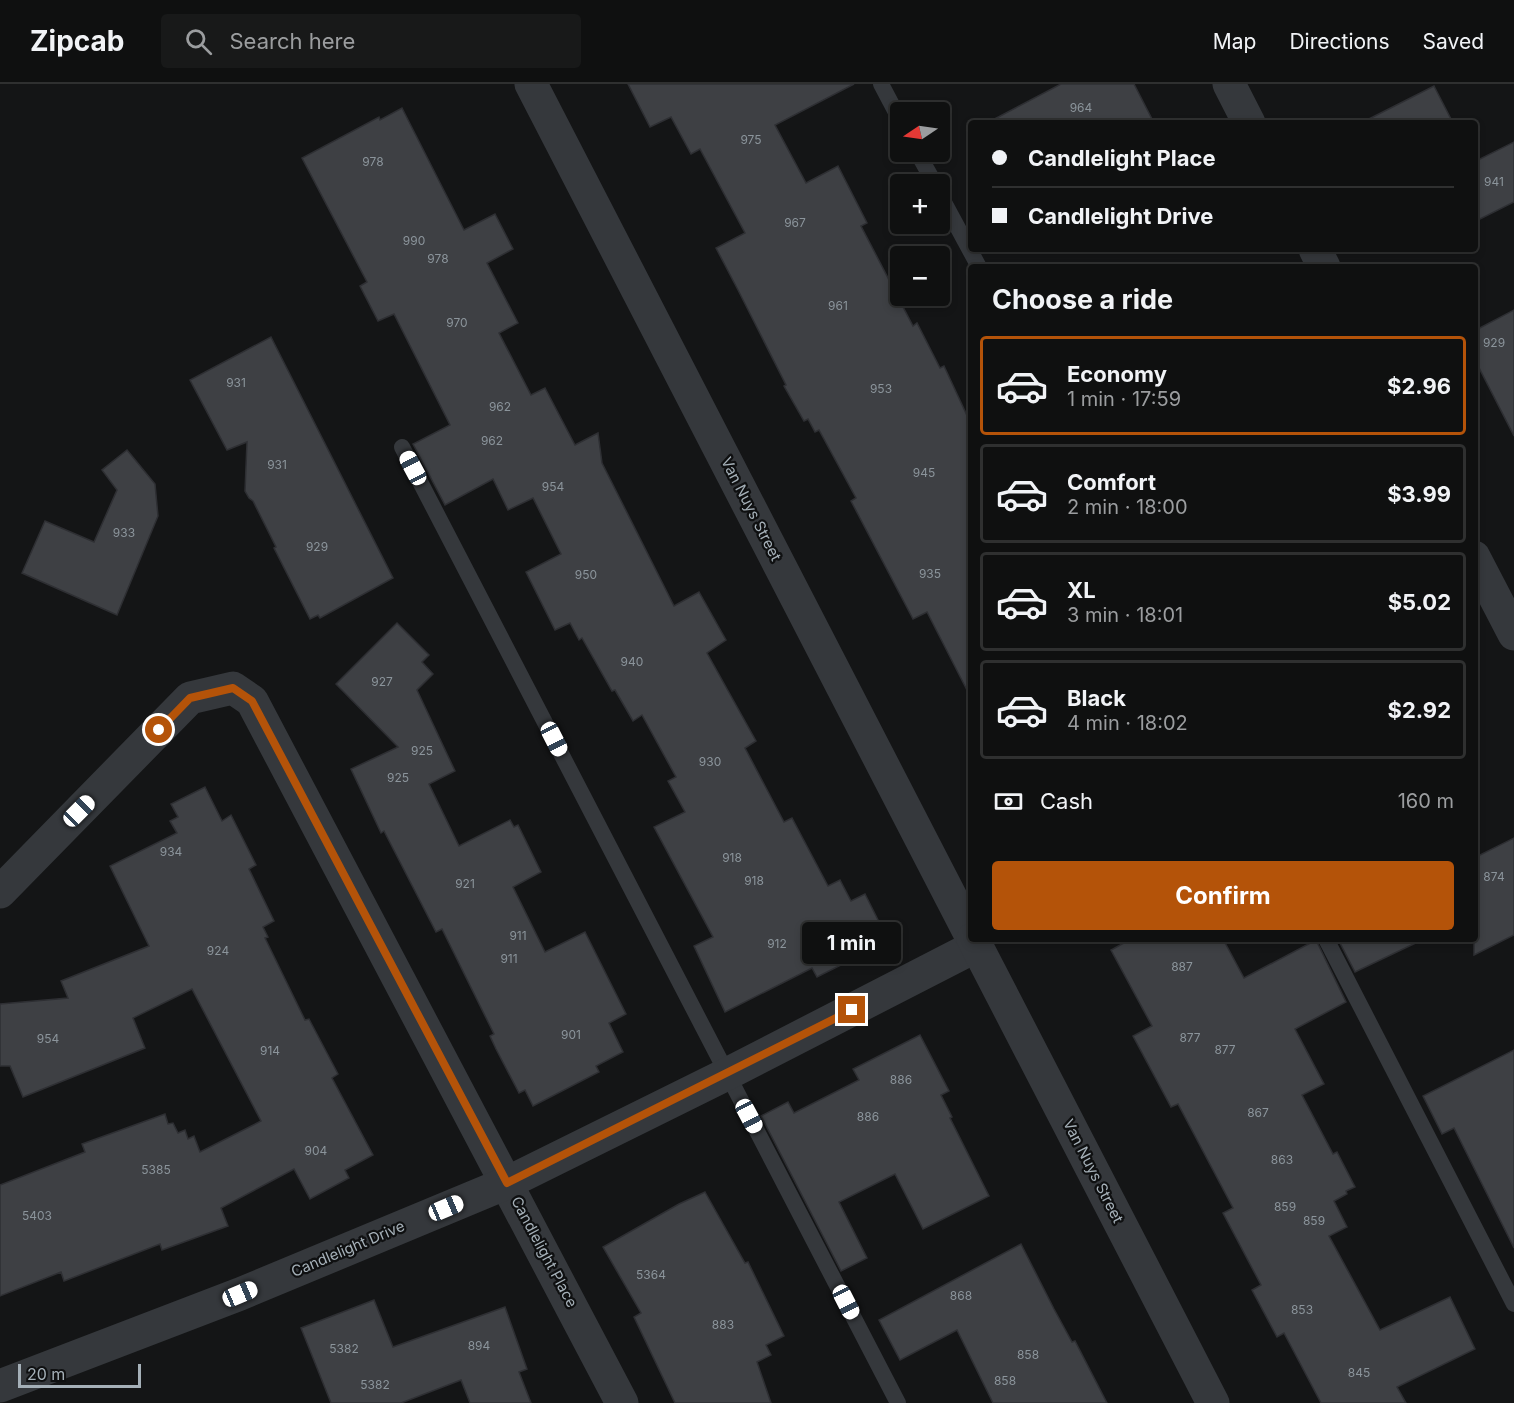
<!DOCTYPE html>
<html lang="en">
<head>
<meta charset="utf-8">
<style>
	body { margin:0; font-family:Inter,sans-serif; background:#181919; color:#f1f3f6; height:100vh; display:flex; flex-direction:column; font-size:22px; white-space:nowrap }
	* { box-sizing:border-box; margin:0 }
	p { font-size:20px; color:#9b9d9f }
	.icon { flex:none; width:33px; height:33px; fill:none; stroke:currentColor; stroke-width:2; stroke-linecap:round; stroke-linejoin:round }
	.map { position:relative; flex:1; overflow:hidden }
	.drawer { position:absolute; left:968px; top:180px; width:510px; height:678px; display:flex; flex-direction:column; background:#0f1010; border-radius:6px; box-shadow:0 3px 9px #0003,0 0 0 2px #2f3030 }
	.drawer>* { flex:none }
	.guide { position:absolute; left:968px; top:36px; width:510px; height:132px; border-radius:6px; box-shadow:0 3px 9px #0003,0 0 0 2px #2f3030; display:grid; align-content:center; height:132px; padding:0 24px; background:#0f1010 }
	.needle { width:39px; rotate:257deg }
	.fabs { position:absolute; left:890px; top:18px; display:grid; gap:12px }
	.fabs a { display:grid; place-items:center; width:60px; height:60px; border-radius:6px; background:#0f1010; box-shadow:0 3px 9px #0003,0 0 0 2px #2f3030; font-size:30px }
	.scale { position:absolute; left:18px; bottom:15px; width:123px; box-sizing:border-box; padding-left:6px; border:3px solid #a5b0b8; border-top:0; font-size:16px; line-height:21px; white-space:nowrap; color:#a5b0b8; -webkit-text-stroke:4px #0f1011; paint-order:stroke }
	.end { position:absolute; width:27px; height:27px; margin:-14px; border:8px solid #b45309; background:#fff; box-shadow:0 0 0 3px #fff }
	.from { border-radius:50% }
	.bubble { position:absolute; height:42px; border-radius:6px; background:#0f1010; box-shadow:0 3px 9px #0003,0 0 0 2px #2f3030; font-size:20px; font-weight:700; line-height:42px; text-align:center }
	.car { position:absolute; width:18px; height:36px; margin:-18px -9px; border-radius:8px; box-shadow:0 0 4px 2px #0007; background:linear-gradient(#fff 24%,#345 0 40%,#fff 0 76%,#345 0 86%,#fff 0) }
	.guide b { display:flex; align-items:center; gap:21px; height:57px; font-size:22px }
	.guide b+b { border-top:2px solid #2f3030 }
	.guide i { width:15px; height:15px; background:#f1f3f6 }
	ul { padding:0; list-style:none }
	li { display:flex; align-items:center; gap:18px; height:99px; margin:0 12px 9px; padding:0 12px; border:3px solid #2f3030; border-radius:6px }
	li div { flex:1 }
	li b { display:block; font-size:22px }
	li em { font-style:normal; font-weight:700 }
	li.on { border-color:#b45309 }
	li>.icon { width:54px; height:54px; stroke-width:1.5 }
	h2 { padding:0 24px; font-size:27px; line-height:72px }
	.pay { display:flex; align-items:center; gap:15px; height:66px; padding:0 24px; font-size:22px }
	.pay p { margin-inline-start:auto }
	.button { display:flex; gap:12px; margin-top:auto; padding:12px 24px }
	.button a { flex:1; height:69px; border-radius:6px; background:#b45309; color:#fff; font-size:24px; font-weight:700; line-height:69px; text-align:center }
	header { display:flex; align-items:center; gap:36px; box-sizing:border-box; height:84px; padding:0 30px; background:#0f1010; border-bottom:2px solid #2f3030 }
	header strong { font-size:28px }
	nav { display:flex; gap:33px; margin-inline-start:auto; font-size:21px }
	.search { width:420px; height:54px; background:#181919; display:flex; align-items:center; gap:15px; box-sizing:border-box; padding:0 21px; border-radius:6px; color:#9b9d9f; font-size:22px }
	.map>svg:first-child { display:block }
	.building { fill:#3e4044; stroke:#2e2f33; stroke-width:1.5 }
	.lines { fill:none; stroke-linecap:round; stroke-linejoin:round }
	.service { stroke:#35383c; stroke-width:16 }
	.minor { stroke:#35383c; stroke-width:33 }
	.tertiary { stroke:#35383c; stroke-width:33 }
	.route { stroke:#b45309; stroke-width:8 }
	.labels { text-anchor:middle; stroke-width:4.5; stroke-linejoin:round; paint-order:stroke }
	.number-label { font-size:12px; fill:#8b949b }
	.street-label { font-size:15px; fill:#a5b0b8; stroke:#0f1011 }
</style>
</head>
<body>
<header>
<strong>Zipcab</strong>
<div class="search"><svg class="icon" aria-label="search" viewBox="0 0 24 24"><circle cx="10" cy="10" r="6"/><path d="M15 15l6 6"/></svg>Search here</div>
<nav><a>Map</a><a>Directions</a><a>Saved</a></nav>
</header>
<div class="map">
<svg width="1514" height="1319" viewBox="0 0 1514 1319">
	<rect width="100%" height="100%" fill="#141516"/>
	<g class="building">
		<path d="M628,0h226l-79,41 31,58 32,-17 29,57 -6,3 52,100 4,-3 23,45 4,-2 26,56v274l-43,-84 -14,7 -62,-118 5,-3 -37,-68 -4,2 -7,-13 -4,2 -20,-35 2,-1 -48,-95 -22,-42 29,-15 -45,-84 -9,5 -20,-37 -21,10z"/>
		<path d="M1061,0h73l20,39h-167z"/>
		<path d="M1434,2l19,37h-92z"/>
		<path d="M402,24l62,122 31,-16 18,35 -26,14 31,60 -19,10 32,62 14,-7 30,57 23,-12 4,30 72,143 25,-14 27,48 -19,13 49,88 -11,7 39,74 8,-4 36,68 12,-6 11,21 14,-7 18,36 -13,7 2,3 -5,2 4,8 -54,27 -5,-9 -87,44 -31,-66 19,-9 -59,-110 31,-15 -17,-31 8,-4 -34,-62 -9,6 -18,-31 -3,1 -30,-53 -3,2 -9,-17 -15,7 -29,-58 35,-18 -28,-56 -25,12 -15,-31 -48,26 -32,-61 37,-19 -56,-111 -16,7 -18,-35 7,-4 -65,-124 77,-41 1,3z"/>
		<path d="M1514,58v60l-40,20v-60z"/>
		<path d="M1514,226v126l-40,-78v-27z"/>
		<path d="M271,253l122,241 -73,40 -2,-3 -8,4 -36,-71 2,-1 -23,-46 -4,-3 -4,-7 2,-49 -20,8 -37,-70z"/>
		<path d="M127,366l28,34 3,32 -41,99 -95,-42 23,-52 49,21 23,-52 -15,-20z"/>
		<path d="M397,539l32,32 -7,7 11,12 -16,16 38,81 -26,13 30,62 51,-26 4,7 4,-2 23,47 -28,15 32,65 40,-20 41,82 -17,9 14,29 -27,14 3,6 -66,34 -8,-16 -6,3 -23,-44 -6,-13 4,-2 -52,-105 -6,3 -52,-101 -3,2 -30,-64 47,-22 -62,-63z"/>
		<path d="M205,703l17,34 9,-6 25,50 -7,4 25,52 -11,6 5,10 -3,1 40,82 4,-1 29,55 -6,4 41,77 -28,15 4,8 -39,21 -16,-30 -73,39 7,18 -66,24 -2,-6 -96,37 -3,-9 -61,24v-111l85,-33 -3,-8 83,-30 3,10 5,-1 5,10 7,-3 3,9 6,-3 6,16 61,-31 -69,-132 -59,29 12,30 -122,49 -13,-31h-10v-62l68,-6 -7,-17 88,-35 -39,-80 67,-33 -7,-12 8,-4 -7,-13z"/>
		<path d="M1514,754v97l-40,20v-97z"/>
		<path d="M1131,855h92l21,39 72,-38 30,62 -51,27 29,55 -22,11 31,59 4,-2 18,35 -9,4 1,3 -13,7 13,26 -18,9 51,94 70,-33 25,52 -78,38 9,16h-85l-37,-70 -7,4 -25,-47 9,-5 -38,-72 10,-5 -55,-104 -7,3 -38,-71 19,-10 -41,-76z"/>
		<path d="M1338,855h86l-69,33z"/>
		<path d="M920,951l29,56 -8,4 11,22 -2,1 39,78 -66,33 -28,-55 -56,28 28,56 -26,13 -80,-155 27,-14 6,11 65,-33 -6,-11z"/>
		<path d="M1514,966v198l-60,-120 -12,6 -19,-38z"/>
		<path d="M705,1108l40,71 3,-1 36,74 -18,9 5,10 -14,7 14,41h-96l-41,-86 7,-4 -38,-66 76,-43z"/>
		<path d="M1021,1160l33,65 18,33 3,-1 32,62h-114l-36,-73 -57,30 -21,-40z"/>
		<path d="M374,1216l19,47 112,-40 22,62 -8,3 12,31h-61l-9,-23 -60,23h-70l-30,-75z"/>
	</g>
	<g class="lines">
		<g class="service">
			<path d="M881,0l19,36"/>
			<path d="M917,68l18,32"/>
			<path d="M939,109l40,74"/>
			<path d="M402,363l496,956"/>
			<path d="M1326,855l188,365"/>
		</g>
		<g class="minor">
			<path d="M1229,0l20,39"/>
			<path d="M1315,165l9,18"/>
			<path d="M1474,473l40,77"/>
			<path d="M0,808l190,-194 43,-10 19,13 370,702"/>
			<path d="M0,1302l240,-92 267,-111 220,-109 249,-128"/>
		</g>
		<g class="tertiary">
			<path d="M531,0l439,850"/>
			<path d="M973,855l240,464"/>
		</g>
	</g>
	<g class="lines">
		<path class="route" d="M159,646l31,-32 43,-10 19,13 255,482 345,-173"/>
	</g>
	<g class="labels">
		<g class="number-label">
			<text x="1081" y="28">964</text>
			<text x="751" y="60">975</text>
			<text x="373" y="82">978</text>
			<text x="1494" y="102">941</text>
			<text x="795" y="143">967</text>
			<text x="414" y="161">990</text>
			<text x="438" y="179">978</text>
			<text x="838" y="226">961</text>
			<text x="457" y="243">970</text>
			<text x="1494" y="263">929</text>
			<text x="236" y="303">931</text>
			<text x="881" y="309">953</text>
			<text x="500" y="327">962</text>
			<text x="492" y="361">962</text>
			<text x="277" y="385">931</text>
			<text x="924" y="393">945</text>
			<text x="553" y="407">954</text>
			<text x="124" y="453">933</text>
			<text x="317" y="467">929</text>
			<text x="930" y="494">935</text>
			<text x="586" y="495">950</text>
			<text x="632" y="582">940</text>
			<text x="382" y="602">927</text>
			<text x="422" y="671">925</text>
			<text x="710" y="682">930</text>
			<text x="398" y="698">925</text>
			<text x="171" y="772">934</text>
			<text x="732" y="778">918</text>
			<text x="1494" y="797">874</text>
			<text x="754" y="801">918</text>
			<text x="465" y="804">921</text>
			<text x="518" y="856">911</text>
			<text x="777" y="864">912</text>
			<text x="218" y="871">924</text>
			<text x="509" y="879">911</text>
			<text x="1182" y="887">887</text>
			<text x="571" y="955">901</text>
			<text x="1190" y="958">877</text>
			<text x="48" y="959">954</text>
			<text x="1225" y="970">877</text>
			<text x="270" y="971">914</text>
			<text x="901" y="1000">886</text>
			<text x="1258" y="1033">867</text>
			<text x="868" y="1037">886</text>
			<text x="316" y="1071">904</text>
			<text x="1282" y="1080">863</text>
			<text x="156" y="1090">5385</text>
			<text x="1285" y="1127">859</text>
			<text x="37" y="1136">5403</text>
			<text x="1314" y="1141">859</text>
			<text x="651" y="1195">5364</text>
			<text x="961" y="1216">868</text>
			<text x="1302" y="1230">853</text>
			<text x="723" y="1245">883</text>
			<text x="479" y="1266">894</text>
			<text x="344" y="1269">5382</text>
			<text x="1028" y="1275">858</text>
			<text x="1359" y="1293">845</text>
			<text x="1005" y="1301">858</text>
			<text x="375" y="1305">5382</text>
		</g>
		<g class="street-label">
			<text transform="translate(751 425) rotate(63)" y="5">Van Nuys Street</text>
			<text transform="translate(1093 1087) rotate(63)" y="5">Van Nuys Street</text>
			<text transform="translate(348 1165) rotate(-23)" y="5">Candlelight Drive</text>
			<text transform="translate(544 1168) rotate(62)" y="5">Candlelight Place</text>
		</g>
	</g>
</svg>
<div class="fabs">
<a><svg class="needle" viewBox="-14 -14 28 28"><path d="M0-13l5 13h-10z" fill="#e53935"/><path d="M0 13l5-13h-10z" fill="#9b9d9f"/></svg></a>
<a>+</a>
<a>−</a>
</div>
<div class="scale">20 m</div>
<i class="end from" style="left:159px;top:646px"></i>
<i class="end" style="left:852px;top:926px"></i>
<div class="bubble" style="left:802px;top:838px;width:99px">1 min</div>
<i class="car" style="left:413px;top:384px;rotate:332deg"></i>
<i class="car" style="left:554px;top:655px;rotate:153deg"></i>
<i class="car" style="left:79px;top:727px;rotate:45deg"></i>
<i class="car" style="left:749px;top:1032px;rotate:152deg"></i>
<i class="car" style="left:446px;top:1124px;rotate:67deg"></i>
<i class="car" style="left:240px;top:1210px;rotate:67deg"></i>
<i class="car" style="left:846px;top:1218px;rotate:153deg"></i>
<div class="guide">
<b><i class="from"></i>Candlelight Place</b>
<b><i></i>Candlelight Drive</b>
</div>
<section class="drawer">
<h2>Choose a ride</h2>
<ul>
<li class="on"><svg class="icon" aria-label="car" viewBox="0 0 24 24"><path d="M5 17H2v-5l4-1 3-4h7l3 4 3 1v5h-3M9 17h6M6 11h13"/><circle cx="7" cy="17" r="2"/><circle cx="17" cy="17" r="2"/></svg><div><b>Economy</b><p>1 min · 17:59</p></div><em>$2.96</em></li>
<li><svg class="icon" aria-label="car" viewBox="0 0 24 24"><path d="M5 17H2v-5l4-1 3-4h7l3 4 3 1v5h-3M9 17h6M6 11h13"/><circle cx="7" cy="17" r="2"/><circle cx="17" cy="17" r="2"/></svg><div><b>Comfort</b><p>2 min · 18:00</p></div><em>$3.99</em></li>
<li><svg class="icon" aria-label="car" viewBox="0 0 24 24"><path d="M5 17H2v-5l4-1 3-4h7l3 4 3 1v5h-3M9 17h6M6 11h13"/><circle cx="7" cy="17" r="2"/><circle cx="17" cy="17" r="2"/></svg><div><b>XL</b><p>3 min · 18:01</p></div><em>$5.02</em></li>
<li><svg class="icon" aria-label="car" viewBox="0 0 24 24"><path d="M5 17H2v-5l4-1 3-4h7l3 4 3 1v5h-3M9 17h6M6 11h13"/><circle cx="7" cy="17" r="2"/><circle cx="17" cy="17" r="2"/></svg><div><b>Black</b><p>4 min · 18:02</p></div><em>$2.92</em></li>
</ul>
<div class="pay"><svg class="icon" aria-label="cash" viewBox="0 0 24 24"><path d="M3 7h18v10H3z"/><circle cx="12" cy="12" r="2"/></svg>Cash<p>160 m</p></div>
<div class="button"><a>Confirm</a></div>
</section>
</div>
</body>
</html>
